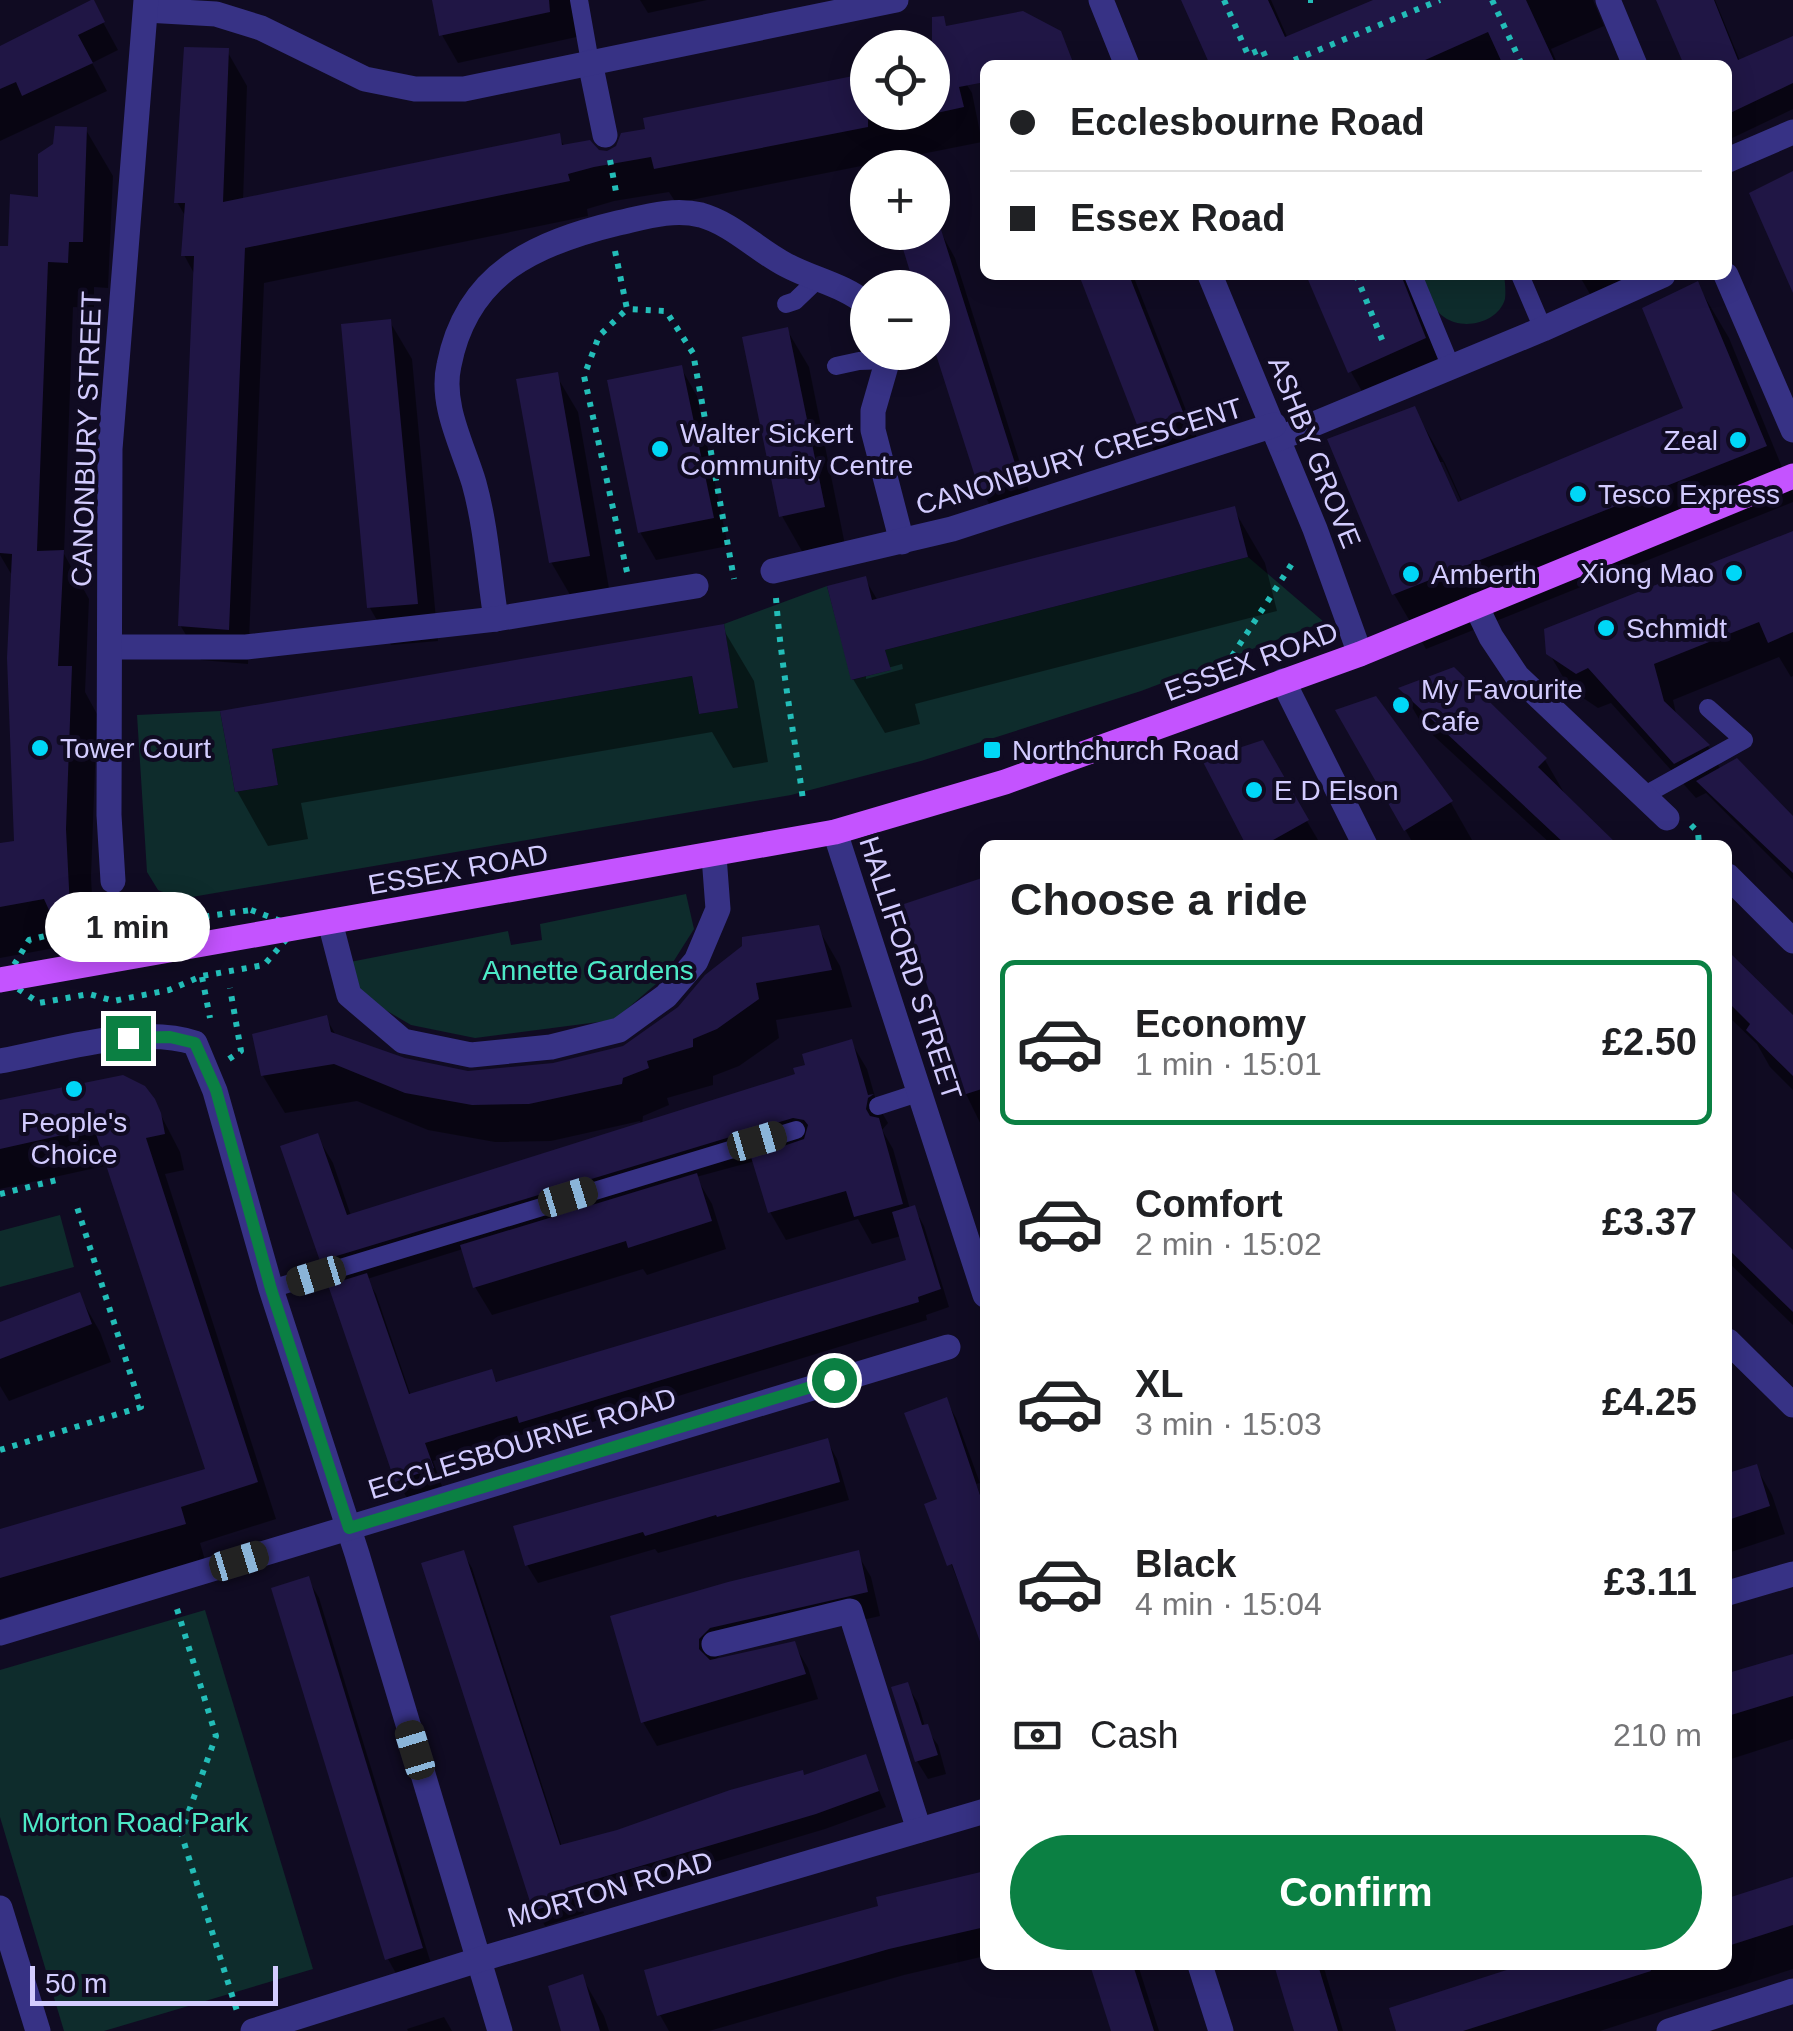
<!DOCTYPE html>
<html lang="en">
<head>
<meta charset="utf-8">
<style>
	body { margin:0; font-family:Arial,sans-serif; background:#f6f6f6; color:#202124; height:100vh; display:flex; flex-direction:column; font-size:38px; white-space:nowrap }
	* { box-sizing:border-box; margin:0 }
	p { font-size:32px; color:#757577 }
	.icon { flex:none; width:55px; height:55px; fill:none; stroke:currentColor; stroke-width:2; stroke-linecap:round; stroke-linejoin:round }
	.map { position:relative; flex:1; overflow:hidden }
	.drawer { position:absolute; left:980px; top:840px; width:752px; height:1130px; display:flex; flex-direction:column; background:#fff; border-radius:15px; box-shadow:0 5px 25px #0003 }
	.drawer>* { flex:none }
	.hud { position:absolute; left:980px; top:60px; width:752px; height:220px; border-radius:15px; box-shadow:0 5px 25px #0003; display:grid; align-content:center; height:220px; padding:0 30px; background:#fff }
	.buttons { position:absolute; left:850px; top:30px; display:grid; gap:20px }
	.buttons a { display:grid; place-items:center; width:100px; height:100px; border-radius:50%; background:#fff; box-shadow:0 5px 25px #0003; font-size:50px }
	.scale { position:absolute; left:30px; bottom:25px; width:248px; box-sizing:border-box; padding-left:10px; border:5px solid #d3ccff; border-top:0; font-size:28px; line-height:35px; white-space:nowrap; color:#d3ccff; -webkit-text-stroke:8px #100b22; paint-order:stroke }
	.end { position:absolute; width:45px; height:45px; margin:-22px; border:12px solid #0b8043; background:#fff; box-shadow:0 0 0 5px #fff }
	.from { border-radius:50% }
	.bubble { position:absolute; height:70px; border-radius:35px; background:#fff; box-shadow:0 5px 25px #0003; font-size:32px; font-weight:700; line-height:70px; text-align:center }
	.car { position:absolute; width:30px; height:60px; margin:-30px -15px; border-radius:12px; box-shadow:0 0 8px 2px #0007; background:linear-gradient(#222 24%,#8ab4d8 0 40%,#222 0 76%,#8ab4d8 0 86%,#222 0) }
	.hud b { display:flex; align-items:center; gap:35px; height:95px; font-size:38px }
	.hud b+b { border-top:2px solid #e0e0e0 }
	.hud i { width:25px; height:25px; background:#202124 }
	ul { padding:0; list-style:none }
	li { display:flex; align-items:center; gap:30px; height:165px; margin:0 20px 15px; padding:0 10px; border:5px solid transparent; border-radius:15px }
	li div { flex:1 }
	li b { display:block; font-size:38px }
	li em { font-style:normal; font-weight:700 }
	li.current { border-color:#0b8043 }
	li>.icon { width:90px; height:90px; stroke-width:1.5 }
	h2 { padding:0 30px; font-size:45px; line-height:120px }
	.pay { display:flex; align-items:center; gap:25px; height:110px; padding:0 30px; font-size:38px }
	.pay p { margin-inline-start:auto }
	.button { display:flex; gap:20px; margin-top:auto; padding:20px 30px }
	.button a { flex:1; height:115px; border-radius:60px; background:#0b8043; color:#fff; font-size:40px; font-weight:700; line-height:115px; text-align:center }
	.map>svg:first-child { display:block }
	.green { fill:#0e2c2c }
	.shadow { fill:#0007; fill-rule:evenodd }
	.building { fill:#201645 }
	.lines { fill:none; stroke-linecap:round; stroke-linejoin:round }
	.path { stroke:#23bdb8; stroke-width:6; stroke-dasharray:5 8; stroke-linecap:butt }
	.service { stroke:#373285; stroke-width:18 }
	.pedestrian { stroke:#373285; stroke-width:25 }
	.minor { stroke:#373285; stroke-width:25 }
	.primary { stroke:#c453ff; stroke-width:25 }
	.route { stroke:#0b8043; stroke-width:12 }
	.poi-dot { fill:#00d7f7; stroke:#100b22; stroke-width:4 }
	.labels { text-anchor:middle; stroke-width:8; stroke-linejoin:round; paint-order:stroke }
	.poi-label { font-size:28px; fill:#d3ccff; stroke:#100b22; text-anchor:start }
	.street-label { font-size:28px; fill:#d3ccff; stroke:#100b22 }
	.park-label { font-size:28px; fill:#4deac7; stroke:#100b22 }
</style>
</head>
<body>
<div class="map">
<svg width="1793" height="2031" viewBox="0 0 1793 2031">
	<rect width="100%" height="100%" fill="#100b22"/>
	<g class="green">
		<path d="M1422,275h82c1,7 2,17 1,24 -7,24 -42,32 -61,18 -13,-9 -17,-28 -22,-42z"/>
		<path d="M1248,557l76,65 -183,69 -220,70 -130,34 -611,104 -22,-9 -11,-18 -10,-157 83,-4 15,81 43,-7 -6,-36 420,-73 7,38 38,-6 -13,-84 103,-38 25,94 38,-10 -5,-20z"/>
		<path d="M686,894l8,35 -31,49 -49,42 -139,18 -64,-13 -51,-30 -10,-33 158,-31 3,14 31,-5 -2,-16z"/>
		<path d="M60,1215l14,52 -74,20v-56z"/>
		<path d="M205,1610l108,359 -209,62h-40l-64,-214v-147z"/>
	</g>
	<g class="shadow">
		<path d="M434,0h139l8,36 -123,27 -16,-28z"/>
		<path d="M640,0h67l-59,13z"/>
		<path d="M1184,0h87l17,39 89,-39h216l11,26 -53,23 7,16h-345z"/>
		<path d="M1659,0h56l25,61 53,-22v70l-65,31v-75h-42z"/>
		<path d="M92,2l26,48 -26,13 15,28 -107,50v-92z"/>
		<path d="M227,51l20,35 -4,115 315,-65 7,11 43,7 260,-42h64l19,-53 21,34 10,49 -306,61 -7,-11 -55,9 -27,8 1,7 -324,67 -16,381 -47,-4 -21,-35 15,-350 -11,-20 3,-36 -10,-17z"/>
		<path d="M86,130l27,46 -5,112 -14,-1v21l-21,-1 -9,247 25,45 -4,93 12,22 -6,163 4,77 -17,2 -7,-11 -71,13v-112l16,-3 -3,-266 -13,-22v-307l11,1z"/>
		<path d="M939,229l16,29 79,249 -36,12 -16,-28 -50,-203 -29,-47z"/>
		<path d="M1082,275h51l67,171 -39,17 -20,-35z"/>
		<path d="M1308,275h97l40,102 -73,32 -21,-37z"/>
		<path d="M1579,275h82l-59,40z"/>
		<path d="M1697,284l32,54 64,156v8l-367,147 -32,-55 -64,-154 84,-31 31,54 18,40 223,-93zM1437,462h6l23,50 -5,2z"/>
		<path d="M390,322l22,37 26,282 -47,4 -21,-37z"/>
		<path d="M787,330l22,37 36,178 -42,8 -21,-37z"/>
		<path d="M681,368l16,28 31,150 -72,14 -16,-28z"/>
		<path d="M556,375l22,37 32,182 -37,6 -22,-38z"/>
		<path d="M1233,508l32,55 12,48 -362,93 5,20 -35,9 -32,-54 12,-100 13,22zM902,664l1,5 -37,10v-5z"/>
		<path d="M1793,535v141l-2,1 -12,-20 -106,43 4,18 31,28 13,24 72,47v63l-87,-87 -10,5 -85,-95 -13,5 -28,-19 -21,-36z"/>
		<path d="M722,627l32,54 14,81 -35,6 -21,-36 -411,71 7,36 -40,7 -31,-55 -14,-78z"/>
		<path d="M1402,690l143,70 21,36 49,49h-63l-129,-119z"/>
		<path d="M1375,699l76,104 21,37 -9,5h-49l-76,-133z"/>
		<path d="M1261,743l60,102h-72z"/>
		<path d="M985,880v253l-19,-39z"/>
		<path d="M818,928l22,38 12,41 -76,13 3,18 -40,28 -26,10v9l-46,13 2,7 -26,11 -1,9 156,-49 53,-34 16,27 10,35 11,19 -6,7 11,19 17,60 4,-1 10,18 25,81 -23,8 1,5 -314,96 -82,24 -3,-7 -95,28 9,25 -35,12 -10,-17 -60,-196 -15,-25 -5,-124 16,27 18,53 290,-91 -1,-4 -89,20 -56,1 -67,-12 -71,-29 -72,12 -22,-37 63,-58 11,19 67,24 68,13 83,-9 75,-20zM755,1161l15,51 16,28 72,-21 14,25 29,-8 8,26 -411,122 -7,-12 -80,24 -35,-102 -9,-15 96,-30 12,38 17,28 151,-46 4,6 79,-26 -14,-45 -16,-27z"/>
		<path d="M1728,955l65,63v72l-23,-23 -13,-23 -29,-28z"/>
		<path d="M153,1100l27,52 4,18 -19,4 111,345 -76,24 5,17 -205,59v-87l208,-61 -99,-306 -109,24v-87z"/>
		<path d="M1728,1190l65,64v71l-65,-63z"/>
		<path d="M79,1295l21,37 11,30 -102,39 -9,-15v-61z"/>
		<path d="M946,1400l10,18 24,65 -4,1 9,22v141l-58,-142 13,-5z"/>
		<path d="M827,1441l10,18 12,41 -191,53 -3,-4 -117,34 -11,-18z"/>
		<path d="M1756,1467l16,28 13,39 -57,19v-77z"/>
		<path d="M463,1553l9,15 90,279 303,-90 21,50 -61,22 -245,73 4,11 -39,13 -9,-16z"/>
		<path d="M857,1553l14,24 9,39 -157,36 -12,12 83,-20 14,24 10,31 -161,47 -14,-24 -30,-104z"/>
		<path d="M308,1579l11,19 113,369 -34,10 -10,-18z"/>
		<path d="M1793,1656v83l-65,21v-84z"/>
		<path d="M907,1685l11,18 7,24 13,18 8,29 -18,5 -11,-18z"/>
		<path d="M985,1874v82l-81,19 -195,56h-40l-9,-16 221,-107z"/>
		<path d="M1793,1880v89l-193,62h-201l131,-66h198v-64z"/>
		<path d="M1093,1965h45l21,66h-45z"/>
		<path d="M1277,1965h46l20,66h-46z"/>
		<path d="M582,1977l22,39 5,15h-45z"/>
		<path d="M444,2017l8,14h-44l-1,-2z"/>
	</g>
	<g class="building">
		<path d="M91,0h3l11,22 -27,13 15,28 -71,33 -6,-14 -16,7v-43z"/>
		<path d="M432,0h117l1,12 -111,24z"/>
		<path d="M1181,0h87l17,37 88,-37h153l30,65h-53l-15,-33 -74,33h-204z"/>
		<path d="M1656,0h58l24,60 55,-24v47l-65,31v-49h-44z"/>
		<path d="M1023,11l38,20 13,34h-89v17l-26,5 5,20 -32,7v-97l12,-1 2,10z"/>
		<path d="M184,47l45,1 -6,154 337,-69 2,12 28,-5 9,10 8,1 9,-5 5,-13 24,-4 -2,-11 225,-45v54l-214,42 -3,-12 -57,10 -26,7 2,7 -325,67 -16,382 -51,-4 16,-370h-13l4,-53h-11z"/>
		<path d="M55,126l32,1 -4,115h-14l-1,21 -20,-1 -11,289 27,-1 -6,116h14l-6,163 4,79 -21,2 -5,-11 -44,8v-64l14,-2 -7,-183 5,-104 -12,-1v-307h8l2,-52 28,3v-43l15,-10z"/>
		<path d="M1793,171v122l-44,-100z"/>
		<path d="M938,220l82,259 -40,13 -48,-150v-54h-17l-15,-49 32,-7v-11z"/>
		<path d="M1079,275h50l54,137 -44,18z"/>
		<path d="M1306,275h95l25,63 -78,35z"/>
		<path d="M1698,281l69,165 -375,149 -65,-156 88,-33 43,96 225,-94 -41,-100z"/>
		<path d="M391,319l27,285 -51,4 -26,-284z"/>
		<path d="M788,327l37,180 -46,10 -37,-180z"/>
		<path d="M682,365l32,153 -76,15 -31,-153z"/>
		<path d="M558,372l32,184 -41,7 -33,-184z"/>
		<path d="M1235,506l13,51 -363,93 6,20 -40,10 -24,-94 39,-10 6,24z"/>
		<path d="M1793,531v101l-25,11 -9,-21 -105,42 10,37 46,44 -36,19 -86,-96 -12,6 -30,-20 -2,-25z"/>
		<path d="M724,624l14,84 -39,6 -7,-38 -420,73 6,36 -43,7 -15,-81z"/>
		<path d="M1454,667l93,91 -9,9 80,78h-52l-168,-157z"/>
		<path d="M1376,696l77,105 -49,30 -69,-121z"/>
		<path d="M1263,740l46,80 -45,25h-18l-44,-85z"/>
		<path d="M1737,758l56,58v57l-97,-92z"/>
		<path d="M985,877v211l-22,7 -62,-190z"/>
		<path d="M819,925l13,45 -76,13 3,16 -42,30 -24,10v8l-46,14 2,7 -26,10 -1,6 -93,20 -57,1 -67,-12 -71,-29 -73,12 -9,-42 75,-19 4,17 74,26 63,13 85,-8 70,-17 55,-39 27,-32 37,-29v-9z"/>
		<path d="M1728,951l65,64v61l-47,-46 4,-6 -22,-22z"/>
		<path d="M852,1039l16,56 6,-1 -6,4 -2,11 4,7 9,2 24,86 -49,13 -8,-26 -78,22 -17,-56 53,-18 4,-14 -4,-5 -11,-2 -473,143 -40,-115 38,-13 29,82 448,-141 -2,-6 12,-3 -3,-11z"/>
		<path d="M123,1075l22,11 10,13 6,14 4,21 -19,4 112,344 -77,25 5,17 -186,54v-49l205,-60 -111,-341 -94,21v-49z"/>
		<path d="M697,1173l15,48 -84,27 -2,-7 -153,47 -13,-43z"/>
		<path d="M1728,1187l65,63v62l-65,-63z"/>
		<path d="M915,1205l26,84 -23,8 1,5 -400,121 -2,-7 -92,27 9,25 -39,14 -67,-197 39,-12 42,121 83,-25 4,13 410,-122 -14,-48z"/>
		<path d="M80,1292l12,32 -92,35v-37z"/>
		<path d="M947,1397l38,113v136l-3,1 -30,-83 -5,2 -23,-62 13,-5 -33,-86z"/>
		<path d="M828,1438l12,44 -123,35 -1,-2 -71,21 -2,-4 -118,34 -12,-40z"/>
		<path d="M1757,1464l13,42 -42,14v-47z"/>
		<path d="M464,1550l96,295 57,-15 113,-40 73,-20 1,5 62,-21 13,37 -63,23 -243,72 3,11 -43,14 -112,-348z"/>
		<path d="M859,1550l9,42 -158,36 -11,11v10l11,11 85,-19 11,33 -165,49 -31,-107 118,-34z"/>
		<path d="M309,1576l114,372 -38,12 -114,-372z"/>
		<path d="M1793,1654v42l-65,20v-43z"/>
		<path d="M908,1682l14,43 6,-1 10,31 -23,7 -24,-75z"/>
		<path d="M985,1871v56l-96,22 -232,67 -13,-46 234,-64 -2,-9z"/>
		<path d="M1793,1877v48l-65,21v-48z"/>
		<path d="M1090,1965h43l21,66h-43z"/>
		<path d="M1274,1965h44l20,66h-44z"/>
		<path d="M1522,1965h128l1,6 -188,60h-67l-7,-23z"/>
		<path d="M583,1974l17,57h-39l-13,-45z"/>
	</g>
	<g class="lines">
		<g class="path">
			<path d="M1224,0l24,55 14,-6 7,16"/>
			<path d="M1308,0h6"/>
			<path d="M1492,0l30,65"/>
			<path d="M1282,65l158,-65"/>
			<path d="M610,160l7,37"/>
			<path d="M615,251l12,58 39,2 27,42 41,226"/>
			<path d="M1356,275l27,67"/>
			<path d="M627,572l-43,-196 15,-40 28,-27"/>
			<path d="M776,598c5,68 18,134 27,202"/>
			<path d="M1225,667l70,-108"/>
			<path d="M1691,825l7,7 1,13"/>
			<path d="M251,910l46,17 -33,38 -62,11 -33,14 -46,9 -9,2 -25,-7 -50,9 -34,-23 24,-40 104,-26 47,6z"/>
			<path d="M108,923l1,5"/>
			<path d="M202,977l8,41"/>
			<path d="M229,1059l12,-8 -11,-63"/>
			<path d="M0,1194l61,-15"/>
			<path d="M0,1450l141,-43 -64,-200"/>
			<path d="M177,1609l39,127 -35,97 56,178"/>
		</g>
		<g class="service">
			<path d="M579,0l11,62"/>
			<path d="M1413,275l38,92"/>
			<path d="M1520,275l23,54"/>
			<path d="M786,304l9,-3 23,-22"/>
			<path d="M836,366l23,-5 30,-1"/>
			<path d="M1643,796l101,-56 -36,-32"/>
			<path d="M878,1106l43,-14"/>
			<path d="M271,1289l525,-159"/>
		</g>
		<path class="pedestrian" d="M590,62l15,73"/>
		<g class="minor">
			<path d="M1101,0l26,65"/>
			<path d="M1608,0l27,65"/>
			<path d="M146,10l70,4 45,14 104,51 50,10h49l432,-89"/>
			<path d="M1728,160l65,-28"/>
			<path d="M1210,275l105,254 45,125"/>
			<path d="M1726,275l67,155"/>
			<path d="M890,352l-17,59v19l29,112"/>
			<path d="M1278,439l265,-110 120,-54"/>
			<path d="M773,571l179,-42 322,-104"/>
			<path d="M1476,606l15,31 26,39 150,142"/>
			<path d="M496,619c-7,-45 -10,-93 -22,-136 -11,-37 -34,-78 -25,-118 18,-92 86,-122 169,-142 27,-6 55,-15 83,-8 32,9 56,35 85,50 28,15 56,19 82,40"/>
			<path d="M110,647h136l250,-28 200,-33"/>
			<path d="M1283,681l82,164"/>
			<path d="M835,832l150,463"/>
			<path d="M1728,876l65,65"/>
			<path d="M113,881l-4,-66 1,-366 36,-449"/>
			<path d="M330,922l19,73 54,46 68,14 80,-8 68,-17 47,-34 30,-35 22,-52 -4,-53"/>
			<path d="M0,1061c57,-10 139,-37 195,-18l20,48 56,198 86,265 143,477"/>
			<path d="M1728,1341l65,64"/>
			<path d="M1728,1593l65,-19"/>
			<path d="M0,1633l948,-286"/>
			<path d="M714,1644l136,-33 69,219"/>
			<path d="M0,1908l38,123"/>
			<path d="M1200,1965l21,66"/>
			<path d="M253,2031l225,-71 507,-149"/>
			<path d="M1669,2031l124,-40"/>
		</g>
		<path class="primary" d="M0,980l835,-148 170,-50 355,-128 433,-178"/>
	</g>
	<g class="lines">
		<path class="route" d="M128,1038l42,-1 25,6 21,47 55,199 78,239 485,-148"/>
	</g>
	<g class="poi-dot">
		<circle cx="1738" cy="440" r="10"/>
		<circle cx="660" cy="449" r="10"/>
		<circle cx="1578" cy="494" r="10"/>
		<circle cx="1734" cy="573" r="10"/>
		<circle cx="1411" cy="574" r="10"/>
		<circle cx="1606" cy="628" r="10"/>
		<circle cx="1401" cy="705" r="10"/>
		<circle cx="40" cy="748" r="10"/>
		<rect x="982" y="740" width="20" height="20" rx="5"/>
		<circle cx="1254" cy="790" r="10"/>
		<circle cx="74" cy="1089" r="10"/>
	</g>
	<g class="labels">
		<g class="poi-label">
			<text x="680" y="443">Walter Sickert<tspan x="680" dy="32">Community Centre</tspan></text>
			<text x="1718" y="450" text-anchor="end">Zeal</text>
			<text x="1598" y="504">Tesco Express</text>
			<text x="1714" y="583" text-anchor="end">Xiong Mao</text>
			<text x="1431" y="584">Amberth</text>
			<text x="1626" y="638">Schmidt</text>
			<text x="1421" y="699">My Favourite<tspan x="1421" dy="32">Cafe</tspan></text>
			<text x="60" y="758">Tower Court</text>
			<text x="1012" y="760">Northchurch Road</text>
			<text x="1274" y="800">E D Elson</text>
			<text x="74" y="1132" text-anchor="middle">People's<tspan x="74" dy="32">Choice</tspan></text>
		</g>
		<g class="street-label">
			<text transform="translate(86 439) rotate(-88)" y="10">CANONBURY STREET</text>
			<text transform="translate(1315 452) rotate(68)" y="10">ASHBY GROVE</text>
			<text transform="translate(1079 456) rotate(-17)" y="10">CANONBURY CRESCENT</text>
			<text transform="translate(1251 661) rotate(-20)" y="10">ESSEX ROAD</text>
			<text transform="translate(458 869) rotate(-10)" y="10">ESSEX ROAD</text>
			<text transform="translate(911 968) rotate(72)" y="10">HALLIFORD STREET</text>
			<text transform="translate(522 1443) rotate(-17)" y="10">ECCLESBOURNE ROAD</text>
			<text transform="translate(610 1889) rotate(-16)" y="10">MORTON ROAD</text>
		</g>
		<g class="park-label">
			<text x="588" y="980">Annette Gardens</text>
			<text x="135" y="1832">Morton Road Park</text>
		</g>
	</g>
</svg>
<div class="buttons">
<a><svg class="icon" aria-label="locate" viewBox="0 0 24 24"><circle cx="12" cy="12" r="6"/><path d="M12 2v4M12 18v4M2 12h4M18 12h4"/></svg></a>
<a>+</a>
<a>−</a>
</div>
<div class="scale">50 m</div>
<i class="end from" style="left:834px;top:1380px"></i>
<i class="end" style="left:128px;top:1038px"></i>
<div class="bubble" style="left:45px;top:892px;width:165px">1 min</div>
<i class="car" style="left:757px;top:1141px;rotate:74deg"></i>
<i class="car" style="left:568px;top:1197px;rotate:73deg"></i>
<i class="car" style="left:316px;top:1276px;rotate:253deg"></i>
<i class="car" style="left:239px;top:1561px;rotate:73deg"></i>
<i class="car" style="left:415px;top:1750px;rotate:343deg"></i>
<div class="hud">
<b><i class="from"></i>Ecclesbourne Road</b>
<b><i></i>Essex Road</b>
</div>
<section class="drawer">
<h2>Choose a ride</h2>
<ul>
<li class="current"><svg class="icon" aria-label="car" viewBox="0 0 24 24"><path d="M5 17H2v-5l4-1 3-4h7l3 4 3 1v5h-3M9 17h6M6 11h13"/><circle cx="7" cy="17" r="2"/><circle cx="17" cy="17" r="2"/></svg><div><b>Economy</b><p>1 min · 15:01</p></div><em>£2.50</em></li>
<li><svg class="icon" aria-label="car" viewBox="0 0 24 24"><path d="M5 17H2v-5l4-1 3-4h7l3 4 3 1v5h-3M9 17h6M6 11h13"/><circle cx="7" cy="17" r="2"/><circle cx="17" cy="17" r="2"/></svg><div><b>Comfort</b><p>2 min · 15:02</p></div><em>£3.37</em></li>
<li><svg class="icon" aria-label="car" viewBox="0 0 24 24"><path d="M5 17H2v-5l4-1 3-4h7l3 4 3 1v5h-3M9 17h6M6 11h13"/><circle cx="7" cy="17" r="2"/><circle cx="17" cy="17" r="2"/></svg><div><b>XL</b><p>3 min · 15:03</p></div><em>£4.25</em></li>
<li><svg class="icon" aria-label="car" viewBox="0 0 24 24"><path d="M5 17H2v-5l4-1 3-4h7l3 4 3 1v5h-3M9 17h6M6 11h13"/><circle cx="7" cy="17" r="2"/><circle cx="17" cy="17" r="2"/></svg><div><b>Black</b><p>4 min · 15:04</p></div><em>£3.11</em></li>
</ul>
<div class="pay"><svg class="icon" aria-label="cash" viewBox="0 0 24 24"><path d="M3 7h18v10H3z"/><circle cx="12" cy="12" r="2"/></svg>Cash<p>210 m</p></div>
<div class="button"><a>Confirm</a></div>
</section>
</div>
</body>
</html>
